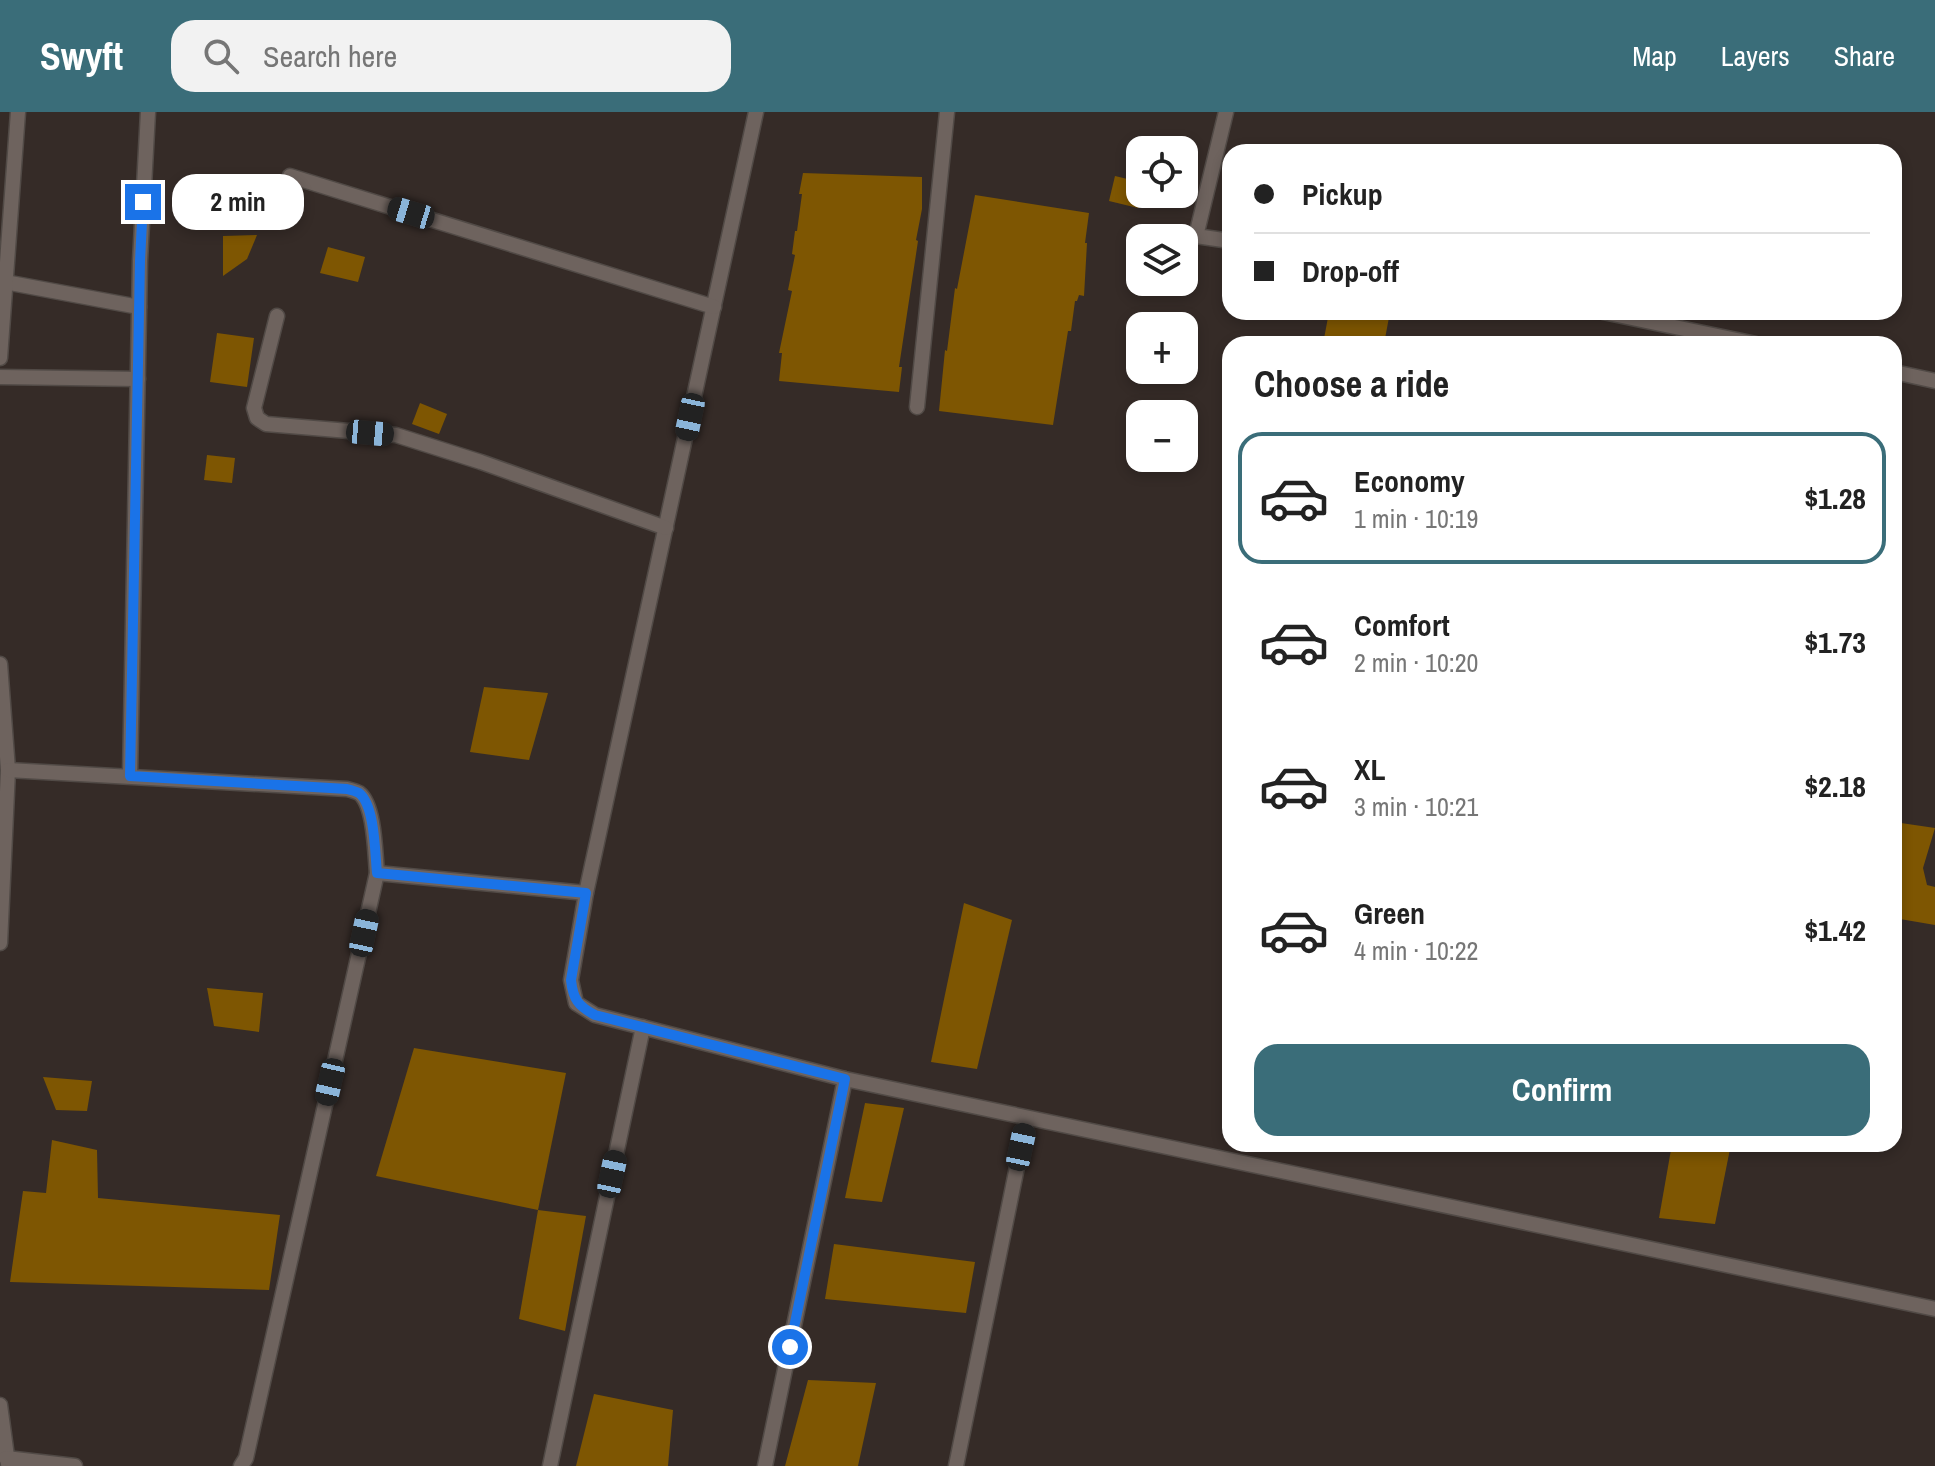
<!DOCTYPE html>
<html lang="en">
<head>
<meta charset="utf-8">
<style>
	body { margin:0; font-family:"Archivo Narrow",sans-serif; background:#f2f2f2; color:#222; height:100vh; display:flex; flex-direction:column; font-size:30px; white-space:nowrap }
	* { box-sizing:border-box; margin:0 }
	p { font-size:26px; color:#767676 }
	.icon { flex:none; width:44px; height:44px; fill:none; stroke:currentColor; stroke-width:2; stroke-linecap:round; stroke-linejoin:round }
	.map { position:relative; flex:1; overflow:hidden }
	.side { position:absolute; left:1222px; top:224px; width:680px; height:816px; display:flex; flex-direction:column; background:#fff; border-radius:24px; box-shadow:0 4px 12px #0003 }
	.side>* { flex:none }
	.hud { position:absolute; left:1222px; top:32px; width:680px; height:176px; border-radius:24px; box-shadow:0 4px 12px #0003; display:grid; align-content:center; height:176px; padding:0 32px; background:#fff }
	.buttons { position:absolute; left:1126px; top:24px; display:grid; gap:16px }
	.buttons a { display:grid; place-items:center; width:72px; height:72px; border-radius:16px; background:#fff; box-shadow:0 4px 12px #0003; font-size:40px }
	.end { position:absolute; width:36px; height:36px; margin:-18px; border:10px solid #1a73e8; background:#fff; box-shadow:0 0 0 4px #fff }
	.from { border-radius:50% }
	.bubble { position:absolute; height:56px; border-radius:24px; background:#fff; box-shadow:0 4px 12px #0003; font-size:26px; font-weight:700; line-height:56px; text-align:center }
	.car { position:absolute; width:24px; height:48px; margin:-24px -12px; border-radius:10px; box-shadow:0 0 6px 2px #0007; background:linear-gradient(#222 24%,#8ab4d8 0 40%,#222 0 76%,#8ab4d8 0 86%,#222 0) }
	.hud b { display:flex; align-items:center; gap:28px; height:76px; font-size:30px }
	.hud b+b { border-top:2px solid #e0e0e0 }
	.hud i { width:20px; height:20px; background:#222 }
	ul { padding:0; list-style:none }
	li { display:flex; align-items:center; gap:24px; height:132px; margin:0 16px 12px; padding:0 16px; border:4px solid transparent; border-radius:24px }
	li div { flex:1 }
	li b { display:block; font-size:30px }
	li em { font-style:normal; font-weight:700 }
	li.active { border-color:#3a6d79 }
	li>.icon { width:72px; height:72px; stroke-width:1.5 }
	h2 { padding:0 32px; font-size:36px; line-height:96px }
	.button { display:flex; gap:16px; margin-top:auto; padding:16px 32px }
	.button a { flex:1; height:92px; border-radius:24px; background:#3a6d79; color:#fff; font-size:32px; font-weight:700; line-height:92px; text-align:center }
	header { display:flex; align-items:center; gap:48px; box-sizing:border-box; height:112px; padding:0 40px; background:#3a6d79; color:#fff }
	header strong { font-size:38px }
	nav { display:flex; gap:44px; margin-inline-start:auto; font-size:28px }
	.search { width:560px; height:72px; background:#f2f2f2; display:flex; align-items:center; gap:20px; box-sizing:border-box; padding:0 28px; border-radius:24px; color:#767676; font-size:30px }
	.map>svg:first-child { display:block }
	.building { fill:#7e5602 }
	.lines { fill:none; stroke-linecap:round; stroke-linejoin:round }
	.minor-casing { stroke:#514a46; stroke-width:17 }
	.minor { stroke:#6e635e; stroke-width:14 }
	.route { stroke:#1a73e8; stroke-width:10 }
</style>
</head>
<body>
<header>
<strong>Swyft</strong>
<div class="search"><svg class="icon" aria-label="search" viewBox="0 0 24 24"><circle cx="10" cy="10" r="6"/><path d="M15 15l6 6"/></svg>Search here</div>
<nav><a>Map</a><a>Layers</a><a>Share</a></nav>
</header>
<div class="map">
<svg width="1935" height="1354" viewBox="0 0 1935 1354">
	<rect width="100%" height="100%" fill="#352b27"/>
	<g class="building">
		<path d="M803,61l119,4v32l-6,31 2,1 -19,126h3l-3,25 -120,-11 3,-28h-3l13,-62 -4,-1 7,-35 -3,-1 3,-23h2l5,-37h-3z"/>
		<path d="M1115,64l25,6 -2,26 -29,-7z"/>
		<path d="M975,83l114,18 -4,30h2l-3,53 -5,-1 -2,6h-2l-4,30h-3l-15,94 -114,-14 6,-61 2,1 8,-63 2,1z"/>
		<path d="M257,123l-10,24 -24,17v-40z"/>
		<path d="M328,135l37,10 -7,25 -38,-9z"/>
		<path d="M1329,200h61l-6,32h-61z"/>
		<path d="M217,221l37,5 -7,49 -37,-5z"/>
		<path d="M420,291l27,11 -8,20 -27,-10z"/>
		<path d="M207,343l28,3 -3,25 -28,-3z"/>
		<path d="M484,575l64,6 -19,67 -59,-8z"/>
		<path d="M1901,711l34,5 -12,40 4,17 8,2v38l-41,-7 6,-67 -5,-2z"/>
		<path d="M964,791l48,17 -35,149 -46,-7z"/>
		<path d="M207,876l56,5 -4,39 -45,-6z"/>
		<path d="M414,936l152,25 -28,137 -162,-34z"/>
		<path d="M43,965l49,4 -5,30 -31,-1z"/>
		<path d="M865,991l39,5 -22,94 -37,-4z"/>
		<path d="M52,1028l45,10 1,48 182,17 -11,75 -259,-8 13,-91 23,2z"/>
		<path d="M1672,1032h59l-16,80 -56,-6z"/>
		<path d="M538,1098l48,6 -21,115 -46,-12z"/>
		<path d="M834,1132l141,18 -9,51 -141,-14z"/>
		<path d="M808,1268l68,3 -18,83h-73z"/>
		<path d="M594,1282l79,16 -5,56h-92z"/>
	</g>
	<g class="lines">
		<g class="minor-casing">
			<g id="minor">
				<path d="M756,0l-170,781 -15,87 5,23 19,12 250,64 1090,230"/>
				<path d="M1226,0l-30,124 34,5"/>
				<path d="M290,64l424,131"/>
				<path d="M5,170l134,25"/>
				<path d="M1603,200l153,32"/>
				<path d="M277,204l-23,92 3,10 9,6 130,11 85,27 185,66"/>
				<path d="M0,246l18,-246"/>
				<path d="M1894,260l41,9"/>
				<path d="M0,265l138,2"/>
				<path d="M917,295l30,-295"/>
				<path d="M0,552l8,106 -8,173"/>
				<path d="M8,658l339,19c4,1 8,2 12,4 16,12 16,61 18,80l-131,585 -5,8"/>
				<path d="M130,664l10,-515 8,-149"/>
				<path d="M377,761l209,20"/>
				<path d="M0,1293l8,59"/>
				<path d="M6,1346l69,8"/>
				<path d="M550,1354l93,-439"/>
				<path d="M765,1354l80,-387"/>
				<path d="M956,1354l71,-348"/>
			</g>
		</g>
		<use href="#minor" class="minor"/>
	</g>
	<g class="lines">
		<path class="route" d="M143,90l-3,59 -10,515 217,13c4,1 8,2 12,4 16,12 16,61 18,80l209,20 -15,87c2,19 7,26 24,35l250,64 -55,268"/>
	</g>
</svg>
<div class="buttons">
<a><svg class="icon" aria-label="locate" viewBox="0 0 24 24"><circle cx="12" cy="12" r="6"/><path d="M12 2v4M12 18v4M2 12h4M18 12h4"/></svg></a>
<a><svg class="icon" aria-label="layers" viewBox="0 0 24 24"><path d="M12 4l9 5-9 5-9-5zM3 14l9 5 9-5"/></svg></a>
<a>+</a>
<a>−</a>
</div>
<i class="end from" style="left:790px;top:1235px"></i>
<i class="end" style="left:143px;top:90px"></i>
<div class="bubble" style="left:172px;top:62px;width:132px">2 min</div>
<i class="car" style="left:411px;top:101px;rotate:287deg"></i>
<i class="car" style="left:690px;top:305px;rotate:192deg"></i>
<i class="car" style="left:370px;top:321px;rotate:95deg"></i>
<i class="car" style="left:364px;top:821px;rotate:12deg"></i>
<i class="car" style="left:330px;top:970px;rotate:193deg"></i>
<i class="car" style="left:1021px;top:1035px;rotate:12deg"></i>
<i class="car" style="left:612px;top:1062px;rotate:12deg"></i>
<div class="hud">
<b><i class="from"></i>Pickup</b>
<b><i></i>Drop-off</b>
</div>
<section class="side">
<h2>Choose a ride</h2>
<ul>
<li class="active"><svg class="icon" aria-label="car" viewBox="0 0 24 24"><path d="M5 17H2v-5l4-1 3-4h7l3 4 3 1v5h-3M9 17h6M6 11h13"/><circle cx="7" cy="17" r="2"/><circle cx="17" cy="17" r="2"/></svg><div><b>Economy</b><p>1 min · 10:19</p></div><em>$1.28</em></li>
<li><svg class="icon" aria-label="car" viewBox="0 0 24 24"><path d="M5 17H2v-5l4-1 3-4h7l3 4 3 1v5h-3M9 17h6M6 11h13"/><circle cx="7" cy="17" r="2"/><circle cx="17" cy="17" r="2"/></svg><div><b>Comfort</b><p>2 min · 10:20</p></div><em>$1.73</em></li>
<li><svg class="icon" aria-label="car" viewBox="0 0 24 24"><path d="M5 17H2v-5l4-1 3-4h7l3 4 3 1v5h-3M9 17h6M6 11h13"/><circle cx="7" cy="17" r="2"/><circle cx="17" cy="17" r="2"/></svg><div><b>XL</b><p>3 min · 10:21</p></div><em>$2.18</em></li>
<li><svg class="icon" aria-label="car" viewBox="0 0 24 24"><path d="M5 17H2v-5l4-1 3-4h7l3 4 3 1v5h-3M9 17h6M6 11h13"/><circle cx="7" cy="17" r="2"/><circle cx="17" cy="17" r="2"/></svg><div><b>Green</b><p>4 min · 10:22</p></div><em>$1.42</em></li>
</ul>
<div class="button"><a>Confirm</a></div>
</section>
</div>
</body>
</html>
